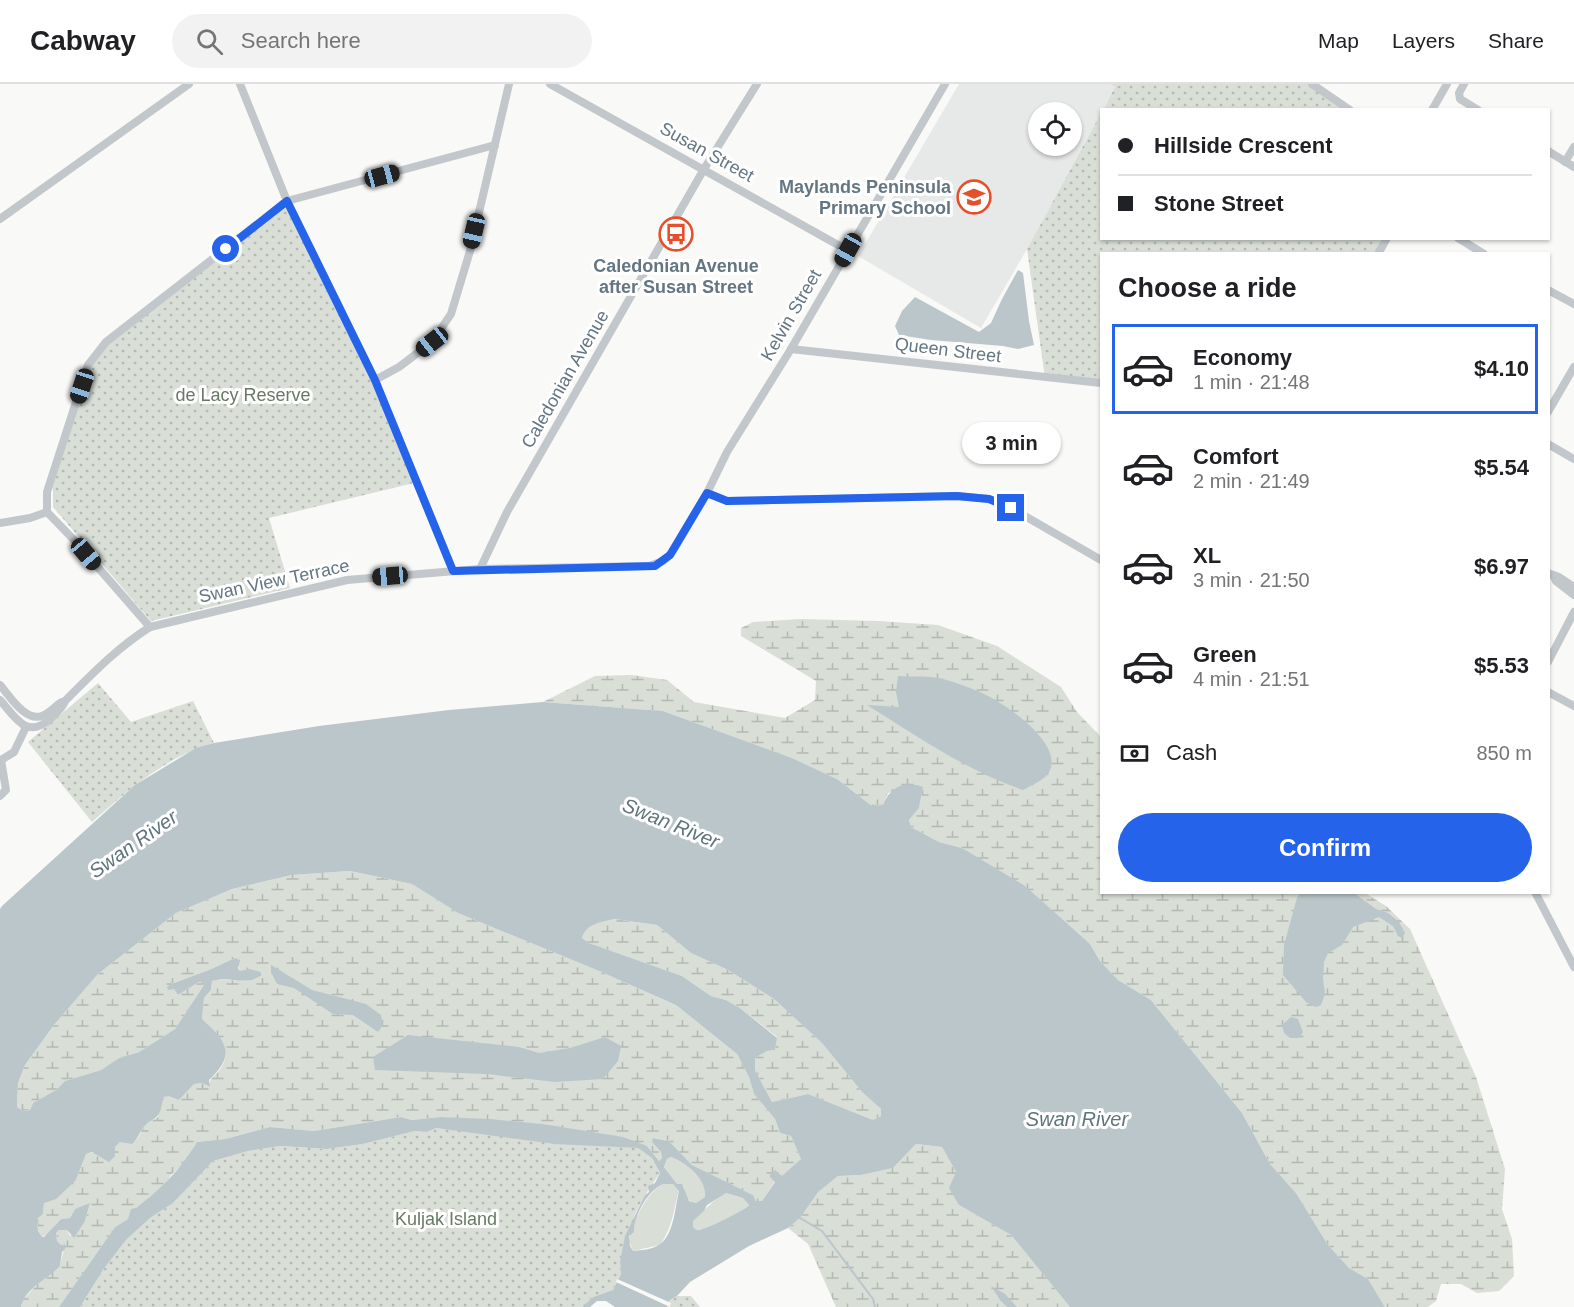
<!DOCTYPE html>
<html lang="en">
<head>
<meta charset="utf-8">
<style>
	body { margin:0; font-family:Arial,sans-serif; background:#f2f2f2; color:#202124; height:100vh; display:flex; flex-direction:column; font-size:22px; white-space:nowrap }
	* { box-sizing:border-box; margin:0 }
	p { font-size:20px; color:#757577 }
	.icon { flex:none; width:33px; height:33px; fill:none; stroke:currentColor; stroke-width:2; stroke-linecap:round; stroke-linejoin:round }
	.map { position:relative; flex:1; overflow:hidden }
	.details { position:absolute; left:1100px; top:168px; width:450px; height:642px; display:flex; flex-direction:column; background:#fff; border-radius:0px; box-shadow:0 2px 4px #0004 }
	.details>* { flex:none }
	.banner { position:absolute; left:1100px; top:24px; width:450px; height:132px; border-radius:0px; box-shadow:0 2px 4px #0004; display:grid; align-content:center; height:132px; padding:0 18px; background:#fff }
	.fabs { position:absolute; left:1028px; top:18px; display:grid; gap:12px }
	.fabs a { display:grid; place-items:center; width:54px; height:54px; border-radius:50%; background:#fff; box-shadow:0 2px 4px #0004; font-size:30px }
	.end { position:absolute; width:27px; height:27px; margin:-14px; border:8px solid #2563eb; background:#fff; box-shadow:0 0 0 3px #fff }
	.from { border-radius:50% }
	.bubble { position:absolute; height:42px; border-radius:21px; background:#fff; box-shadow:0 2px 4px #0004; font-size:20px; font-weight:700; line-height:42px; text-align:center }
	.car { position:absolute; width:18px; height:36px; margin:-18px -9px; border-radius:8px; box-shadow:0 0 4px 2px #0007; background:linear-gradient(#222 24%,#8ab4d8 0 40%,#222 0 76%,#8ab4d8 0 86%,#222 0) }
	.banner b { display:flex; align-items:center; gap:21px; height:57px; font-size:22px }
	.banner b+b { border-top:2px solid #e0e0e0 }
	.banner i { width:15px; height:15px; background:#202124 }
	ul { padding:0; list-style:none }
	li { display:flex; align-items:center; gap:18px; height:90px; margin:0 12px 9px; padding:0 6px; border:3px solid transparent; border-radius:0px }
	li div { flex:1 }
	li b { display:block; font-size:22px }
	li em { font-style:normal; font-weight:700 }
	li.selected { border-color:#2563eb }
	li>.icon { width:54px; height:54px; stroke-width:1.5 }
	h2 { padding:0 18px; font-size:27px; line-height:72px }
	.pay { display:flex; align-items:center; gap:15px; height:66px; padding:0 18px; font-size:22px }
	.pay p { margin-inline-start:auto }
	.action { display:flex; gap:12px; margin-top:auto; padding:12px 18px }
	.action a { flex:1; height:69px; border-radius:36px; background:#2563eb; color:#fff; font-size:24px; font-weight:700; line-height:69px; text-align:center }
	header { display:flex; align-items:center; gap:36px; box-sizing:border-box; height:84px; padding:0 30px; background:#fff; border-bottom:2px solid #e0e0e0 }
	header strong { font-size:28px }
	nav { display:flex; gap:33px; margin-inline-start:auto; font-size:21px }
	.search { width:420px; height:54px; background:#f2f2f2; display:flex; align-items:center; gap:15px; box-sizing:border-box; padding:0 21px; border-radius:33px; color:#757577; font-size:22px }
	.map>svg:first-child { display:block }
	.built { fill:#e7e8e8; fill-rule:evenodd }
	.green { fill:#d9ded6 }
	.wetland { fill:url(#wetland-marsh) }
	.park { fill:url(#park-dots) }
	.water { fill:#bac6ca; fill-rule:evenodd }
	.pier { fill:#f9f9f7 }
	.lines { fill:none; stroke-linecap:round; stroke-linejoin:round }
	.stream { stroke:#bac6ca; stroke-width:2 }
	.minor { stroke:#c2c7cb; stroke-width:8 }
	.route { stroke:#2563eb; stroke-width:8 }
	.labels { text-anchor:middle; stroke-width:6; stroke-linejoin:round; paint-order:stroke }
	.street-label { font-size:18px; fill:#647682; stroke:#fff }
	.poi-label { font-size:18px; font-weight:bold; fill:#647682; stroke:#fff; text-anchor:end }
	.park-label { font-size:18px; fill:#687a63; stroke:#fff }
	.water-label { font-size:20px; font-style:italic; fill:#5f757c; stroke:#fff }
</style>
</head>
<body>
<header>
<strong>Cabway</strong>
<div class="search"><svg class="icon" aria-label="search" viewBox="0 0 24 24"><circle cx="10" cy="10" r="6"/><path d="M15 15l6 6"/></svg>Search here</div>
<nav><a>Map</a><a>Layers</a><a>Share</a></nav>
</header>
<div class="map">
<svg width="1574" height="1223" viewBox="0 0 1574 1223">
	<defs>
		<pattern id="wetland-marsh" width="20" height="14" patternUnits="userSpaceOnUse" patternTransform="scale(1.5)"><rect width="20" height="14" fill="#d9ded6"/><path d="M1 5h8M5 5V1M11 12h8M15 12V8" fill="none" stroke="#b4b9b3"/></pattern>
		<pattern id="park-dots" width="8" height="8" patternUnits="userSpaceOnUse" patternTransform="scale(1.5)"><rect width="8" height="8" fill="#d9ded6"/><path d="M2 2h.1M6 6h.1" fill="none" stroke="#b4b9b3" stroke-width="1.8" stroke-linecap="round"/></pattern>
	</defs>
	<rect width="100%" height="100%" fill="#f9f9f7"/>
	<path class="built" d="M959,0h151l5,3 -12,22 -2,1v3l-74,136 -46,79 -123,-72zM1038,28h33v34h-33z"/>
	<g class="green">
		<path d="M671,1073c16,6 37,22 34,40l-9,6c-9,-2 -12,-7 -12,-16l-7,-3 -13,-17 3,-8z"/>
		<path d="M664,1100h9l6,6c-6,22 -6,36 -19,55l-27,6 -4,-10c1,-15 20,-53 35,-57z"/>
		<path d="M726,1109l17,5 6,7 -12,9 -34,15 -6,1 -4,-3 -1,-6c13,-10 20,-21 34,-28z"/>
	</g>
	<g class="wetland">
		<path d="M800,535l78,2 60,4 59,21 64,41 16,25 24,25v155l264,1 21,13 24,23 66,148 29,92 -3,40 10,30 2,37 -15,15 -22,2 -16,-9h-20l-5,17 -8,6h-43l-17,-28 -19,-11 -21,-23 -32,-52 -26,-29 -28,-51 -91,-113 -33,-20 -18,-19 -10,-17 -128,-96 -23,-6 -28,-15 -2,-7 10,-12 4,-21 -35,6 -5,12 -11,1 -35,-27 -45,-21 -129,-47 -120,-9 52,-26 37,-1 35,5 27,22 91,16 30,-18 1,-19 -75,-45v-8l12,-6z"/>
		<path d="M350,787l62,13 46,29 141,58 77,34 61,49 12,23 5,17 21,25 5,14 11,3 10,23 -19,18 -7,-6 -6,5 6,5 -13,20h-6l-3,-6 -61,-30 -23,-24 -15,-3 -2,4 9,10 1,6 -3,3 -12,-15 -104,-22 -103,-7 -28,3 -11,-3 -87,14 -44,-4 -45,12 -28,3 -12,20 -14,13 -7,11 -28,22 -8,11 -13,8 -56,80h-38l2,-7 19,-21 18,-13 5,-22 -4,1 -4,-4 -1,-8 3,-3h8l3,6 15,-15 5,-17 -15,5 -5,9 -9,1 -14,15 -5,3 -4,-6 -1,-12 6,-5 1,-11 32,-23 10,-26 29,-7 5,-5 12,1 6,-5 6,-12 14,-9 2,-13 4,-7 5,-2 10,5 15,-16 8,-1 7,4c0,-8 4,-10 9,-15 18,-21 -1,-39 -16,-53l2,-21 7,-8 1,-9c17,-5 31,6 49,-5l-21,-5 -5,-13 -26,12 -38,14 7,11 21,-13 3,-1 2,4 -29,44 -36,23 -20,6 -18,12 -36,11 -9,9 -23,13 -3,7 -7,1 -6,-4 1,-24 7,-18 29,-40 44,-51 78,-61 56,-24 60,-14z"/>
		<path d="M614,835l43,6 34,28 37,17 46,29 48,44 40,49 19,17v7l-8,4 -65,-26 -36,8 -17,-32v-12l12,-7 8,-1 2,-13 -37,-29 -14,-8 -15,-4 -29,-20 -93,-33 -7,-5c5,-15 18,-15 32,-19z"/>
		<path d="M916,1060l26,3 14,25 3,33 52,30 59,72h-234l-28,-63 -20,-16 12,-10 17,-26 21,-16 23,-1 32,-7z"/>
	</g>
	<g class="park">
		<path d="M1110,0h202l38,26h-247l12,-23z"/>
		<path d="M1101,29v125l289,1 -8,14 -281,1v129l-56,-5 -18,-129z"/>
		<path d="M287,117l88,179 43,102 -149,36 21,70 -139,33 -98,-114v-20l36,-121 8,-12z"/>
		<path d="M98,599l33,39 62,-21 21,42c-47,13 -86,47 -122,79l-64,-80z"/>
		<path d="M436,1044l155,17 47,3 14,10 8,15 -15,22 -10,19 -15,48 1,12 -8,16 -20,7 -11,10h-502l23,-37 23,-30 24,-22 23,-15 40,-42 35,-10 32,-5 47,3 36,-5 52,-13 12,1z"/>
		<path d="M677,1212h14l9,11h-33l3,-7z"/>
	</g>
	<g class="water">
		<path d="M1018,186l5,3 6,48 5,24 -16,4 -15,-3 -72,-6 -32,-5 -4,-9 7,-15 13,-14 64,35 12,-9 11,-24z"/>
		<path d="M898,592c11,1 22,0 33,1 14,1 31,8 44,13 23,8 91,53 74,82 -5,9 -18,13 -26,18 -56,-19 -106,-54 -156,-85l32,2 -3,-15z"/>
		<path d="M543,618l120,9 129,47 45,21 35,27 11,-1c7,-18 22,-25 40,-18l-4,21 -10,12 2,7 28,15 23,6 63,38 65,58 10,17 18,19 33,20 91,113 28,51 26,29 32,52 21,23 19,11 17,28h-315l-59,-72 -52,-30 -10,-17 7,-16 -14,-25 -26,-3 -23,24 -32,7 -23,1 -20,16 -18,26 -12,10 -39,18 -59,36 -13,14 -7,4 -3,7h-52l-9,-6h-9l-7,6h-8l11,-10 20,-7 8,-16 -1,-12 5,-26 20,-41 4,-3 -1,-6 7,-3 5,-10 -8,-15 -14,-10 -83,-4 -119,-16 -9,4 -12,-1 -52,13 -36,5 -47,-3 -32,5 -35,10 -40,42 -23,15 -24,22 -23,30 -23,37h-21l56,-80 13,-8 3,-10 5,-1c26,-20 44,-38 61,-66l28,-3 45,-12 44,4 87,-14 11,3 28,-3 49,2 54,5 80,13 24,9 12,15 3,-3 -1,-6 -9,-10 1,-4 16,3 23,24 61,30 3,6h6l13,-19 -6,-6 6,-6 7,6 19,-17 -10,-23 -11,-3 -5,-14 -21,-25 -5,-17 -12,-23 -61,-49 -77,-34 -141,-58 -46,-29 -62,-13 -58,4 -60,14 -56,24 -78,61 -44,51 -29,40 -7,18 -1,24 6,4 7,-1 3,-7 23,-13 9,-9 36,-11 18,-12 20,-6 36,-23 29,-44 -2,-3h-3l-21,13 -4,-6 -6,1 -1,-3 4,-3 38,-14 26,-12 5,2 -2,8 2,3 9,-2 12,3v4c-19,11 -31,-1 -49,5l-1,9 -7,8 -2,21c24,22 35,35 7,61l1,7 -8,-4 -8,1 -15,16 -10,-4 -5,1c-3,6 -2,13 -6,18 -3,5 -11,7 -15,13 -4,6 -5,10 -11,16l-12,-2 -5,5v9l-6,6 -17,-10 -6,2 -10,26 -20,19 -12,4 -1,11 -6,5 1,12 4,6h2l17,-18 9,-1 5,-9 15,-6 -5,18 -11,17 -7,-8h-8l-3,3 1,8 4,4 4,-1v5l-3,3 -2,14c-13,14 -34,21 -39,41h-21v-398l2,-3 133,-121 61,-37 18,-5 105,-17 130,-16zM614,835l43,6 34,28 37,17 46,29 48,44 40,49 19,17v7l-8,4 -65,-26 -36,8 -17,-32v-12l12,-7 8,-1 2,-12 -37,-30 -14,-8 -15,-4 -29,-20 -93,-33 -7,-5c5,-15 18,-15 32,-19zM671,1073c16,6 36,22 34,40l-9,6 -7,-2 -7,-17h-5l-13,-17 3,-8zM664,1100h9l6,7c-4,16 -5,47 -22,55 -7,4 -16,4 -24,5l-3,-5 -1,-10 5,-4c-1,-15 15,-44 30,-48zM726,1109l17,5 6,7c-5,6 -39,22 -47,24 -6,2 -5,1 -9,-2v-6l11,-10 3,-6z"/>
		<path d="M1300,809h54l22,16 12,4 11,9 6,11 -3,5 -4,-2 -5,-10 -14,-9 -26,10 -11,18 -14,8 -4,9 -1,16 2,16 -4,11 -5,2 -10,-5 -23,-27 1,-30 13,-47z"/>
		<path d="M271,881l41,25 54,14 15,11 2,10 -5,7 -25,-17 -20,-1 -39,-26 -17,-4 -6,-12z"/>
		<path d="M1291,933l7,2 5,13 -4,6h-9l-6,-5 -2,-8z"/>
		<path d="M408,951l111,12 20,6 31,-5 35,-11 16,9 -3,15 -15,18 -48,3 -68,-8 -112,-4 -2,-13z"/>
		<path d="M991,1202l14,8 12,13h-10l-7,-7z"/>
	</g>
	<path class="pier" d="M617,1195l54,24 -1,4 -54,-25z"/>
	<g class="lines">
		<path class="stream" d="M800,1134l22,13 51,68 2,8"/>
		<g class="minor">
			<path d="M240,0l47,117 88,179 78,191"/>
			<path d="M550,0l297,166"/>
			<path d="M1312,0l38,26"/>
			<path d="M1464,0l-5,9 1,6 18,11"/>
			<path d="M1432,26l15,-26"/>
			<path d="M1548,67l26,16"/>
			<path d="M1565,78l9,-15"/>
			<path d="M0,135l189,-135"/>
			<path d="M1458,154l26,16"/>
			<path d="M1378,170l9,-16"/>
			<path d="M1548,206l26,14"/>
			<path d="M791,265l310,34"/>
			<path d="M375,296l24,-13 33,-25 19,-28 19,-63 39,-167"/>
			<path d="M1548,328l26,-45"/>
			<path d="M1548,360l26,15"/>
			<path d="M707,409l20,8 230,-5 32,3 22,9 90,52"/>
			<path d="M0,439l30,-5 17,-6"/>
			<path d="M480,485l27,-57 197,-343 53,-85"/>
			<path d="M1548,489l11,4 15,10"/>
			<path d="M1554,493l2,4 18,14"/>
			<path d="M150,543l-75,-86 -28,-29v-20l41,-127 18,-23 181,-141 208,-56"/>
			<path d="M1548,578l26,-50"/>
			<path d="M0,601c9,10 25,37 42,31 7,-2 13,-10 20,-14"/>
			<path d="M1548,608l26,14"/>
			<path d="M0,616c15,17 26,39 49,20 6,-6 13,-11 16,-19 26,-26 53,-54 85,-74l197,-47 133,-11 169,-3 14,-5 7,-6 6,-9 31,-53 20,-41 64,-103 154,-265"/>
			<path d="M1,676l13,-8 12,-25"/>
			<path d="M0,712l6,-6 -5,-30"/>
			<path d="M1535,808l39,75"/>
		</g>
	</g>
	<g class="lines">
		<path class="route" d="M226,165l61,-48 88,179 78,191 202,-5 15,-11 37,-62 20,8 230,-5 32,3 22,9"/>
	</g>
	<defs>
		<g id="school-ring" transform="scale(1.725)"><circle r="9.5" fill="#fff" stroke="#e5502b" stroke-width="1.5"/><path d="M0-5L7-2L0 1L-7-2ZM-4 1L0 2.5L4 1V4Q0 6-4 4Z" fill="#e5502b"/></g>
		<g id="bus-ring" transform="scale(1.725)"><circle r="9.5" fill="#fff" stroke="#e5502b" stroke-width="1.5"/><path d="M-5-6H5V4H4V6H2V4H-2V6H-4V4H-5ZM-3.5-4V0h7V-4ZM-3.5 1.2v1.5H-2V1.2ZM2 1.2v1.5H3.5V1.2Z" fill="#e5502b"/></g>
	</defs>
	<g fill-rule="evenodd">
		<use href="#school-ring" x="974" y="113"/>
		<use href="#bus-ring" x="676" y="150"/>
	</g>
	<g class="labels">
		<g class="street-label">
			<text transform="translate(707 68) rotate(29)" y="6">Susan Street</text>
			<text transform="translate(791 231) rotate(-60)" y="6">Kelvin Street</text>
			<text transform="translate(948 266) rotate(7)" y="6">Queen Street</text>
			<text transform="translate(565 295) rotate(-60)" y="6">Caledonian Avenue</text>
			<text transform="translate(274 497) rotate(-12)" y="6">Swan View Terrace</text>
		</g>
		<g class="poi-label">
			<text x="951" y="109">Maylands Peninsula<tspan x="951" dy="21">Primary School</tspan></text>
			<text x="676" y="188" text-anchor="middle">Caledonian Avenue<tspan x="676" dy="21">after Susan Street</tspan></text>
		</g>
		<g class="park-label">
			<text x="243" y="317">de Lacy Reserve</text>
			<text x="446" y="1141">Kuljak Island</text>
		</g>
		<g class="water-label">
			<text transform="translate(671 739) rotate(22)" y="7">Swan River</text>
			<text transform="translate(133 760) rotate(-35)" y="7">Swan River</text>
			<text x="1077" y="1042">Swan River</text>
		</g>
	</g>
</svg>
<div class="fabs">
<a><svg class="icon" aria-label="locate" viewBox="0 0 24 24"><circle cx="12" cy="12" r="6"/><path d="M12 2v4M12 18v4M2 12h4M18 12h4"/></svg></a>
</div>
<i class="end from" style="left:226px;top:165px"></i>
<i class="end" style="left:1011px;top:424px"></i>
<div class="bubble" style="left:962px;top:338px;width:99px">3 min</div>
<i class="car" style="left:382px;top:92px;rotate:75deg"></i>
<i class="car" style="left:474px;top:147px;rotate:193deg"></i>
<i class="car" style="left:848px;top:166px;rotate:209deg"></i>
<i class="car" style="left:432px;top:258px;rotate:232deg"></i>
<i class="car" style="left:82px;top:302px;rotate:198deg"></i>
<i class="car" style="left:86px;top:470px;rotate:140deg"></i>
<i class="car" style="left:390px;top:492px;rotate:265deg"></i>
<div class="banner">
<b><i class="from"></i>Hillside Crescent</b>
<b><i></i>Stone Street</b>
</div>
<section class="details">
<h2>Choose a ride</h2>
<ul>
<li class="selected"><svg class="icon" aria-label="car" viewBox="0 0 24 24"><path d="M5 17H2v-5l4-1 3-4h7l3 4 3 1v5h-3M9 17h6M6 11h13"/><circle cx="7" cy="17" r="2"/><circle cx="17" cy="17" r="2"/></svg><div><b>Economy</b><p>1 min · 21:48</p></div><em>$4.10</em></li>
<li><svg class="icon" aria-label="car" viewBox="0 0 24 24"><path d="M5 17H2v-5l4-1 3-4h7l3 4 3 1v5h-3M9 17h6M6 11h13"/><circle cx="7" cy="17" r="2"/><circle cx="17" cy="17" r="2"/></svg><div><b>Comfort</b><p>2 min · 21:49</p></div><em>$5.54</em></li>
<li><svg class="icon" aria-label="car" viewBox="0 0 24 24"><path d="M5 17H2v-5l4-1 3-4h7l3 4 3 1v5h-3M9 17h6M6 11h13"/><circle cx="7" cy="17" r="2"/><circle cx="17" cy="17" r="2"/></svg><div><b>XL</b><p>3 min · 21:50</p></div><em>$6.97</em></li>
<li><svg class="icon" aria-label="car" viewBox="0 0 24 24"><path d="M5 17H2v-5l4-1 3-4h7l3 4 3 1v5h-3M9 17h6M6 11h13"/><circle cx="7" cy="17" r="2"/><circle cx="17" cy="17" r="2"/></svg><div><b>Green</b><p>4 min · 21:51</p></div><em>$5.53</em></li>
</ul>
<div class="pay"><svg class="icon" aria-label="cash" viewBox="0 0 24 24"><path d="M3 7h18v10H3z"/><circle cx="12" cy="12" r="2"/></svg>Cash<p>850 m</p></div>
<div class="action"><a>Confirm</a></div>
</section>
</div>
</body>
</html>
